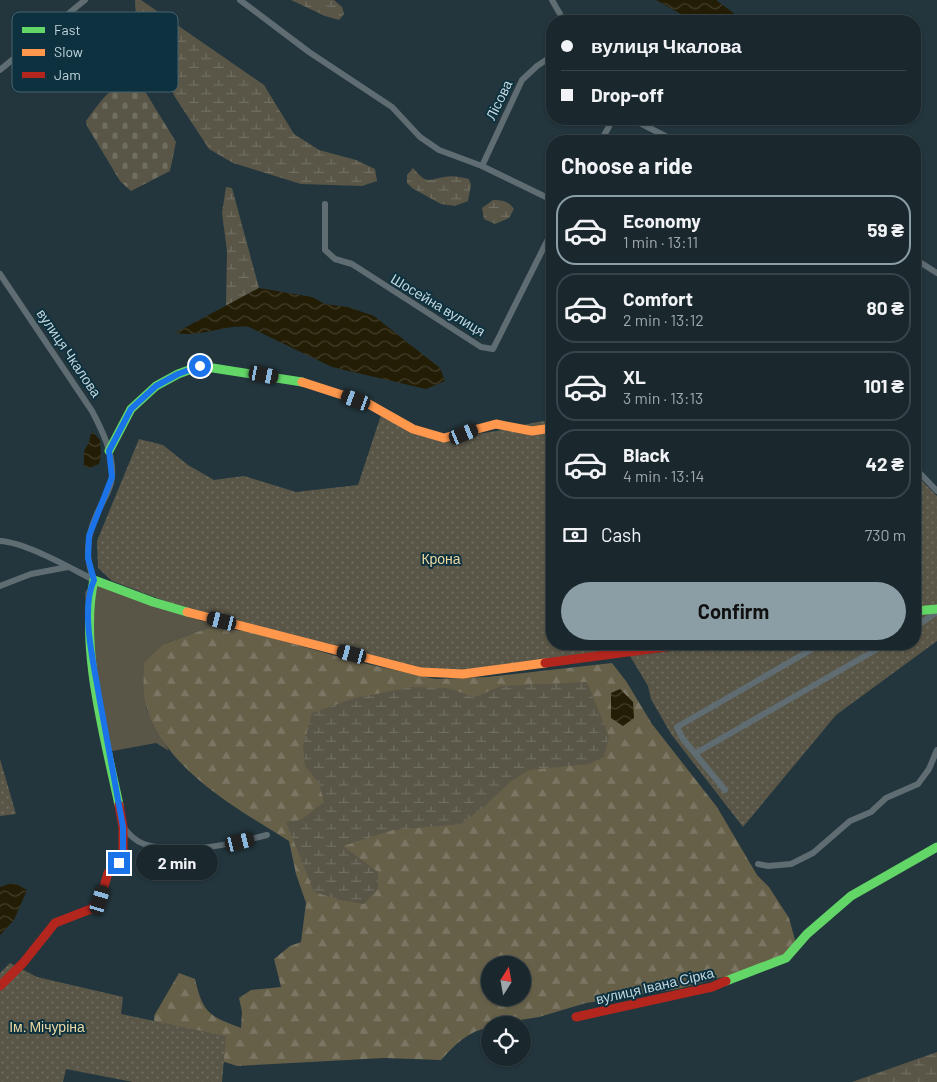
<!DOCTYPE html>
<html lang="en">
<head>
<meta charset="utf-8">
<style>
	body { margin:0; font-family:Barlow,sans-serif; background:#27343a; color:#f1f3f6; height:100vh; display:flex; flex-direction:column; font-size:19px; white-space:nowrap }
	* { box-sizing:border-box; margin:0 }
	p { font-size:16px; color:#9fa6aa }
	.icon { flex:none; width:28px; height:28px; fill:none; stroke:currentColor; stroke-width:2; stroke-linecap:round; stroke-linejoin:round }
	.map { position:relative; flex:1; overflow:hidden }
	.drawer { position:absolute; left:546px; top:135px; width:375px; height:515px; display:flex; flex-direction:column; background:#1a282e; border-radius:20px; box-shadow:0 1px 4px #0004,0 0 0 1px #38444a }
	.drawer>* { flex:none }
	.guide { position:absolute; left:546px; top:15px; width:375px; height:110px; border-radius:20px; box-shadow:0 1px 4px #0004,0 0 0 1px #38444a; display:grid; align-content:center; height:110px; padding:0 15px; background:#1a282e }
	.needle { width:32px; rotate:11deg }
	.tools { position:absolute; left:481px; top:956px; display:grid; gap:10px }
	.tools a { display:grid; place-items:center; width:50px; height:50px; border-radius:50%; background:#1a282e; box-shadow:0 1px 4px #0004,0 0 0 1px #38444a; font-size:25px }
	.end { position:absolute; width:22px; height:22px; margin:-11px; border:6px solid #1a73e8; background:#fff; box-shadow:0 0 0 2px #fff }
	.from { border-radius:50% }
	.bubble { position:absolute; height:35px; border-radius:18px; background:#1a282e; box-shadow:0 1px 4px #0004,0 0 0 1px #38444a; font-size:16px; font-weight:700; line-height:35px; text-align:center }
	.car { position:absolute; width:15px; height:30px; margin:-15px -8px; border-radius:6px; box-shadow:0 0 4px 1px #0007; background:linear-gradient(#222 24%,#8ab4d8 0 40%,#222 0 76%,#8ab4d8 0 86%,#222 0) }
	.guide b { display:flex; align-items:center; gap:18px; height:48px; font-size:19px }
	.guide b+b { border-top:1px solid #38444a }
	.guide i { width:12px; height:12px; background:#f1f3f6 }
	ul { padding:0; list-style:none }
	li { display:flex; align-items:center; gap:15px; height:70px; margin:0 10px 8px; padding:0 5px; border:2px solid #38444a; border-radius:20px }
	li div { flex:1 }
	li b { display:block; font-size:19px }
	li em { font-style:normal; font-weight:700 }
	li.on { border-color:#8b9ea6 }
	li>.icon { width:45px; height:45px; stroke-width:1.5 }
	h2 { padding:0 15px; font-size:22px; line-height:60px }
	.pay { display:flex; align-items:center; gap:12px; height:55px; padding:0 15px; font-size:19px }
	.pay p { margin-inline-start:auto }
	.button { display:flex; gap:10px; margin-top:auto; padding:10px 15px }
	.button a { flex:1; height:58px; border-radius:30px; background:#8b9ea6; color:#111; font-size:20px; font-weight:700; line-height:58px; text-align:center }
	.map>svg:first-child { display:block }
	.green { fill:#595647 }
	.forest { fill:url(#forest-firs); fill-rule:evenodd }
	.wetland { fill:url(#wetland-marsh) }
	.cemetery { fill:url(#cemetery-stones) }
	.garden { fill:url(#garden-dots) }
	.water { fill:url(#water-waves) }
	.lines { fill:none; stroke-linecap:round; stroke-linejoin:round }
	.street { stroke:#5f6d73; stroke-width:6 }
	.fast { stroke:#63d668; stroke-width:9 }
	.slow { stroke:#ff974d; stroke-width:9 }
	.jam { stroke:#b3261e; stroke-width:9 }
	.route { stroke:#1a73e8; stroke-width:6 }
	.labels { text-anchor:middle; stroke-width:4; stroke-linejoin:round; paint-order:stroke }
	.street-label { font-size:14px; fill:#c3d6de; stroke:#0d313e }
	.park-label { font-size:14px; fill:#edd8a2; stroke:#0d313e }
	.key { fill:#0d313e; stroke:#44636e; stroke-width:1 }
	.key-label { font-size:14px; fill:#c3d6de }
</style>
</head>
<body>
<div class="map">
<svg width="937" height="1082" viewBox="0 0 937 1082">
	<defs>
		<pattern id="forest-firs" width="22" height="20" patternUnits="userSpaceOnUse" patternTransform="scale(1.25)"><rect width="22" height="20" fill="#676049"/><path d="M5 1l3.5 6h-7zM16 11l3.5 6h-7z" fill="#7b7663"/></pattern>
		<pattern id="wetland-marsh" width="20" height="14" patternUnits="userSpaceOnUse" patternTransform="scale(1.25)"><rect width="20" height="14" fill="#595647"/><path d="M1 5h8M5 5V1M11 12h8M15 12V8" fill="none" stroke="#6f6e61"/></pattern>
		<pattern id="cemetery-stones" width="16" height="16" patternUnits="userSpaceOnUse" patternTransform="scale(1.25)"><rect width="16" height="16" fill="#595647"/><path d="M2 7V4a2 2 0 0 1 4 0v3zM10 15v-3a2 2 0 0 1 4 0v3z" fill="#6f6e61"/></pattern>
		<pattern id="garden-dots" width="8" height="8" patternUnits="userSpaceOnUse" patternTransform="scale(1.25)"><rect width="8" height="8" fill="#595647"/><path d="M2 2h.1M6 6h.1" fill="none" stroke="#6f6e61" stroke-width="1.8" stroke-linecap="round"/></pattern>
		<pattern id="water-waves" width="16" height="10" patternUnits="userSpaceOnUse" patternTransform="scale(1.25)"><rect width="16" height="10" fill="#241d06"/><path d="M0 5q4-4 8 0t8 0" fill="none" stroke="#423d2a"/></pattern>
	</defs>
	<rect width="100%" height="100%" fill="#23363d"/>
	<path class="green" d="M95,583l106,34 -3,3 51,10 -41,-2 -44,16 -18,64 23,43 -13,-8 -49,9 -18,-99 -4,-61z"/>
	<path class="forest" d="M208,628l39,3 111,31 78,17 51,-2 125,-14 14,18 26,43 65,83 40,68 12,12 20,31 6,22 -6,14 -55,20 -56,15 -92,14 -47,14 -49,8v2c-21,4 -35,17 -49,33l-57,-2 -147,8 -46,-15 -36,-8 -1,-27 25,-43 16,6c8,34 14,37 46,49l1,-16 -3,-14 12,-8 30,-3 -7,-28 16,-13 11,-4 5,-39 -10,-29 -7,-33c-53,-33 -121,-70 -142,-132 -5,-14 -3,-32 -3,-46l20,-19zM490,965h32v33h-32z"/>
	<g class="wetland">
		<path d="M135,0h6l123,85 30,49 25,16 37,10 19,9 2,12 -15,5 -61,-2 -68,-21 -24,-14 -34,-52 -22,-42 2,-18 -19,-20z"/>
		<path d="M291,0h43l8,7 2,7 -5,6 -14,-4z"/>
		<path d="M413,168c13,15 13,13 31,9 9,-2 17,0 25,2l2,6 -3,16 -13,5 -14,-2 -29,-16 -5,-5v-8z"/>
		<path d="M226,187l6,1 27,100 -33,18 1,-55 -5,-38z"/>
		<path d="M493,200c10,0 15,1 21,9l-5,9 -14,6 -11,-5 -2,-11z"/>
		<path d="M587,682l22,55 -5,20 -15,7 -60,6 -19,12 -24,23 -25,19 -68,6 -50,16 35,26v17l-14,15 -24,-4 -26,-8 -28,-70 16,-3 22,-17 -5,-19 -14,-17 -2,-20 9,-33 43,-15 57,-11 35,1 28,9 26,-11z"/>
		<path d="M937,1052v30h-85z"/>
	</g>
	<path class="cemetery" d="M124,84l22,9 30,49 -6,29 -39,20 -11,-10 -33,-55 -1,-5c10,-13 22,-33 38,-37z"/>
	<g class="garden">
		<path d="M383,409c20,10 39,22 61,25 37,5 73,-10 108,-14v224h111l-194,26 -40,1 -251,-65 -66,-25 -14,-13 -1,-27 42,-102 24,6 25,20 26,15 30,-4 52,16 62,-7z"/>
		<path d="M915,474l22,22v109l-22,3z"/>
		<path d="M937,612v29l-101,74 -93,112 -72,-93 -20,-35 -3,-13 -18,-30 98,-12h187v-29z"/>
		<path d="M0,759l16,55 -16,2z"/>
		<path d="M10,963l27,14 86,20 -2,17 105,22 -4,46h-89l-67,-13 -3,13h-63v-109z"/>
	</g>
	<g class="water">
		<path d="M656,0h60l28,21h-51z"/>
		<path d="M259,288l53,9 13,7 23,3 26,9 66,52 5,13 -19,8 -94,-22 -83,-40c-26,-3 -47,11 -74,6z"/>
		<path d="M92,431l8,9 1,14 -2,10 -10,4 -5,-2v-15l4,-7z"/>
		<path d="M620,689l13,13 1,16 -11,8 -12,-8v-25z"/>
		<path d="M9,884h7l11,6 -13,30 -14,15v-48z"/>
	</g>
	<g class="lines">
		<g class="street">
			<path d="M240,0l69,52 83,55 28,30 19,13 43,16 70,34"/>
			<path d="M552,0l12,21"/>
			<path d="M655,21l1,-3"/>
			<path d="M0,70l85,-70"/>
			<path d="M632,119l43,22"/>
			<path d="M601,141l12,-22"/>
			<path d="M482,166l40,-86 15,-14 15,-10"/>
			<path d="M325,204v46l10,9 17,5 129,83 12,2 59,-118"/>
			<path d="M915,259l22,14"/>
			<path d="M0,274l92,137c10,19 22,43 20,66 -1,14 -11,26 -16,39 -9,20 -11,43 -2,64"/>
			<path d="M915,468l22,23"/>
			<path d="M0,541c25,1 70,27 94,39"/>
			<path d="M0,586l31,-12 37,-7"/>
			<path d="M915,627l22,-15"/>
			<path d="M696,753l190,-109"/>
			<path d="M725,790l-42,-51 -6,-12 144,-83"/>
			<path d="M123,827c6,7 12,14 21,17 36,12 88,0 123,-9"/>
			<path d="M758,864l10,2 23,-2 22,-11 37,-32 21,-9 15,-14 32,-14 11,-15 8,-19"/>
		</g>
		<g class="fast">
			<path d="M109,451l22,-42 25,-23 22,-12 22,-8 102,16"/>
			<path d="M915,611l22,-2"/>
			<path d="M119,805c-14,-67 -40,-159 -25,-225l59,22 34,10"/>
			<path d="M726,981l60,-23 21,-24 44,-38 86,-49"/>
		</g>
		<g class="slow">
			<path d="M302,382l65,21 46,26 31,9 52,-14 36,7 20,-3"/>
			<path d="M187,612l234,60 42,2 82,-11"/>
		</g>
		<g class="jam">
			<path d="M545,663l143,-19"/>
			<path d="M0,986l23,-23 32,-40 36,-14 9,-9 8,-27 11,-10 4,-13v-23l-4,-22"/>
			<path d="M576,1017l136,-30 14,-6"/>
		</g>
	</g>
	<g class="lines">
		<path class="route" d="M119,863l4,-13v-23c-8,-44 -16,-87 -24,-131 -5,-32 -19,-86 -5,-116l-6,-22 1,-22 23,-59 -3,-26 22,-42 12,-11 13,-12 22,-12 22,-8"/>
	</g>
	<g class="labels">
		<g class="street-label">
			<text transform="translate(499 100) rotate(-64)" y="5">Лісова</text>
			<text transform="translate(438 305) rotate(31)" y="5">Шосейна вулиця</text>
			<text transform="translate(69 353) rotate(56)" y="5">вулиця Чкалова</text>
			<text transform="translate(655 986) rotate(-13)" y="5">вулиця Івана Сірка</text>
		</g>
		<g class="park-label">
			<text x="441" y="564">Крона</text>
			<text x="47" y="1032">Ім. Мічуріна</text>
		</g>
	</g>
	<rect x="12" y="12" width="166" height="80" rx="8" class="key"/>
	<rect x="22" y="27" width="23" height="6" fill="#63d668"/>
	<rect x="22" y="49" width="23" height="7" fill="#ff974d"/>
	<rect x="22" y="72" width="23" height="6" fill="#b3261e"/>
	<g class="key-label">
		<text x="54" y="35">Fast</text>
		<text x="54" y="57">Slow</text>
		<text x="54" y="80">Jam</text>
	</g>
</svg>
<div class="tools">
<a><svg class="needle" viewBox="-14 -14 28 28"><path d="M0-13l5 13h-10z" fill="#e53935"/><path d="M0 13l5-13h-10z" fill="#9fa6aa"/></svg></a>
<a><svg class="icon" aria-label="locate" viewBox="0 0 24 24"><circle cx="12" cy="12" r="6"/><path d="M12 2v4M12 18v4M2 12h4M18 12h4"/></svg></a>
</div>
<i class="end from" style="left:200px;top:366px"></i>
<i class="end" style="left:119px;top:863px"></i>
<div class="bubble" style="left:136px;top:845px;width:82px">2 min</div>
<i class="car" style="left:264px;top:375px;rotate:101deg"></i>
<i class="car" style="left:356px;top:400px;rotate:290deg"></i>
<i class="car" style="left:464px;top:434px;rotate:68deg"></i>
<i class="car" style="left:222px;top:621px;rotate:284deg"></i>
<i class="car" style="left:352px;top:654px;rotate:285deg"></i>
<i class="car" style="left:240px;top:842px;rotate:76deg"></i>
<i class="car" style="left:100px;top:900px;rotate:17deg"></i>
<div class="guide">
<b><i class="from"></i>вулиця Чкалова</b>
<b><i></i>Drop-off</b>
</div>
<section class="drawer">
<h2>Choose a ride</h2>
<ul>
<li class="on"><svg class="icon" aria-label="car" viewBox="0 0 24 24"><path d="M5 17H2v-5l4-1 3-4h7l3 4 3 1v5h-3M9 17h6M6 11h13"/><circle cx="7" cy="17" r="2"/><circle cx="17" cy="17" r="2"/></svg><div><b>Economy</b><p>1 min · 13:11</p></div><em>59 ₴</em></li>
<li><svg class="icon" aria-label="car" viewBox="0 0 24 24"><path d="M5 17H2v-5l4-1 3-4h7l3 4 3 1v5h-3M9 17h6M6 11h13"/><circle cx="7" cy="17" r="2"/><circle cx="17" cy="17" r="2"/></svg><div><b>Comfort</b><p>2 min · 13:12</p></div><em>80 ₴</em></li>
<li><svg class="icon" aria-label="car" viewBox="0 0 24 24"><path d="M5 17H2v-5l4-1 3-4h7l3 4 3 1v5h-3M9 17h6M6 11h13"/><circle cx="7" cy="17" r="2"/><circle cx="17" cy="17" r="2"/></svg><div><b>XL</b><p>3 min · 13:13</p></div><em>101 ₴</em></li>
<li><svg class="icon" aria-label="car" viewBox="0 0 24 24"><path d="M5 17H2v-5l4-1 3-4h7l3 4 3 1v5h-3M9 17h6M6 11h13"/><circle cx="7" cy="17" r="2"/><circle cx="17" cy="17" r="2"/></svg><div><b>Black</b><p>4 min · 13:14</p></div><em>42 ₴</em></li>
</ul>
<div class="pay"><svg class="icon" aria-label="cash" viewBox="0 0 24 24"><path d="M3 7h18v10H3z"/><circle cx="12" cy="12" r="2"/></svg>Cash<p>730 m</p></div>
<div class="button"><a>Confirm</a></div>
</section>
</div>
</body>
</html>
